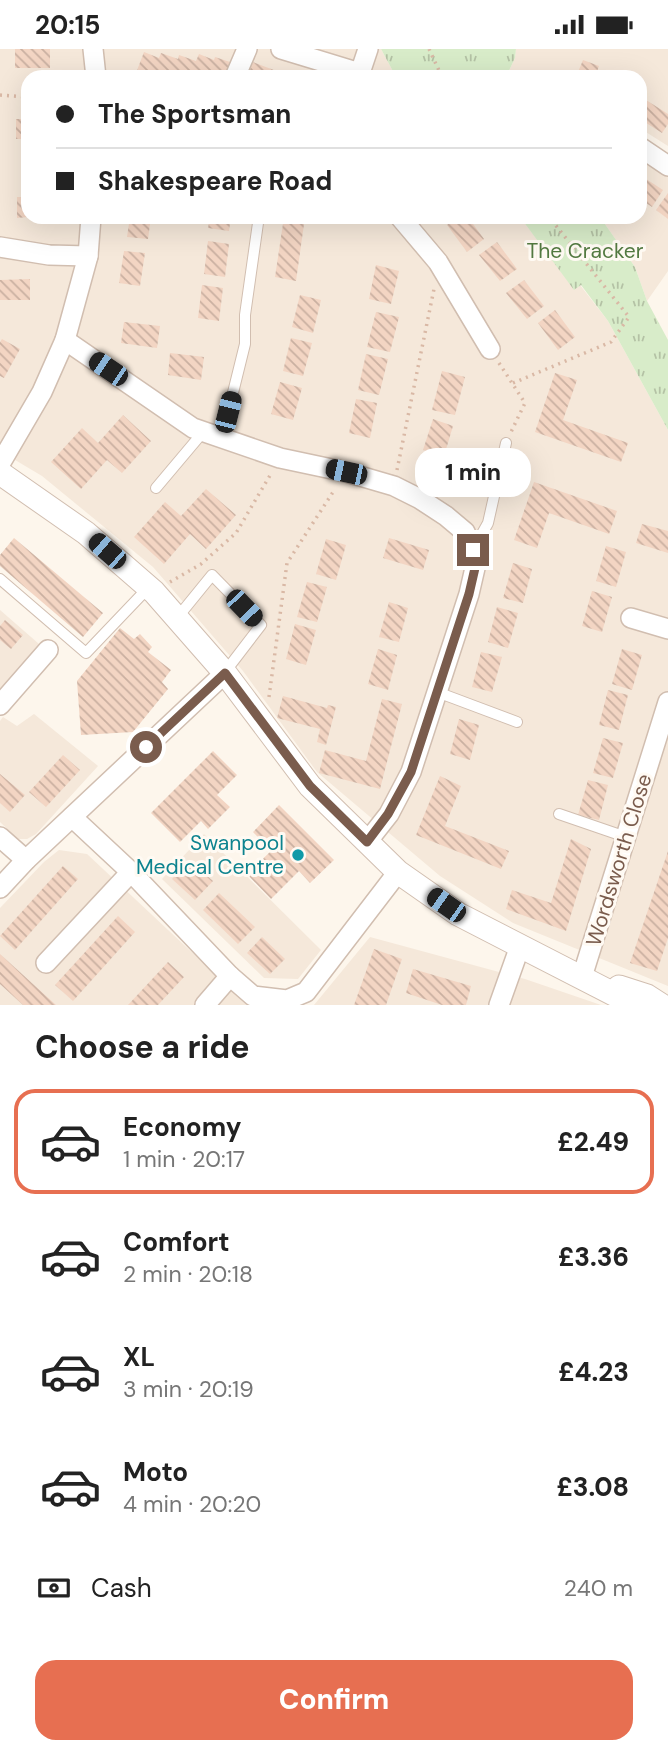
<!DOCTYPE html>
<html lang="en">
<head>
<meta charset="utf-8">
<style>
	body { margin:0; font-family:"DM Sans",sans-serif; background:#f6f6f6; color:#222; height:100vh; display:flex; flex-direction:column; font-size:26px; white-space:nowrap }
	* { box-sizing:border-box; margin:0 }
	p { font-size:23px; color:#767676 }
	.icon { flex:none; width:38px; height:38px; fill:none; stroke:currentColor; stroke-width:2; stroke-linecap:round; stroke-linejoin:round }
	.map { position:relative; height:956px; overflow:hidden }
	.panel { display:flex; flex-direction:column; background:#fff; flex:1 }
	.panel>* { flex:none }
	.top-card { position:absolute; left:21px; top:21px; width:626px; height:154px; border-radius:21px; box-shadow:0 7px 28px #0002; display:grid; align-content:center; height:154px; padding:0 35px; background:#fff }
	.end { position:absolute; width:32px; height:32px; margin:-16px; border:9px solid #7a5c4d; background:#fff; box-shadow:0 0 0 4px #fff }
	.from { border-radius:50% }
	.bubble { position:absolute; height:49px; border-radius:21px; background:#fff; box-shadow:0 7px 28px #0002; font-size:23px; font-weight:800; line-height:49px; text-align:center }
	.car { position:absolute; width:21px; height:42px; margin:-21px -10px; border-radius:9px; box-shadow:0 0 5px 2px #0007; background:linear-gradient(#222 24%,#8ab4d8 0 40%,#222 0 76%,#8ab4d8 0 86%,#222 0) }
	.top-card b { display:flex; align-items:center; gap:24px; height:66px; font-size:26px }
	.top-card b+b { border-top:2px solid #e0e0e0 }
	.top-card i { width:18px; height:18px; background:#222 }
	ul { padding:0; list-style:none }
	li { display:flex; align-items:center; gap:21px; height:105px; margin:0 14px 10px; padding:0 21px; border:4px solid transparent; border-radius:21px }
	li div { flex:1 }
	li b { display:block; font-size:26px }
	li em { font-style:normal; font-weight:800 }
	li.selected { border-color:#e76f51 }
	li>.icon { width:63px; height:63px; stroke-width:1.5 }
	h2 { padding:0 35px; font-size:32px; line-height:84px }
	.pay { display:flex; align-items:center; gap:18px; height:77px; padding:0 35px; font-size:26px }
	.pay p { margin-inline-start:auto }
	.cta { display:flex; gap:14px; margin-top:auto; padding:14px 35px }
	.cta a { flex:1; height:80px; border-radius:21px; background:#e76f51; color:#fff; font-size:28px; font-weight:800; line-height:80px; text-align:center }
	.status { display:flex; justify-content:space-between; align-items:center; height:49px; padding:0 35px; background:#fff; direction:ltr }
	.status svg { height:19px; fill:currentColor }
	.map>svg:first-child { display:block }
	.residential { fill:#f5e8da }
	.grass { fill:url(#grass-tufts) }
	.building { fill:url(#building-back-hatch) }
	.lines { fill:none; stroke-linecap:round; stroke-linejoin:round }
	.service-casing { stroke:#d1beb0; stroke-width:12 }
	.minor-casing { stroke:#d1beb0; stroke-width:22 }
	.tertiary-casing { stroke:#d1beb0; stroke-width:25 }
	.path { stroke:#d9b8a5; stroke-width:3.5; stroke-dasharray:2 5; stroke-linecap:butt }
	.service { stroke:#fff; stroke-width:10 }
	.minor { stroke:#fff; stroke-width:19 }
	.tertiary { stroke:#fff; stroke-width:23 }
	.route { stroke:#7a5c4d; stroke-width:9 }
	.culture-dot { fill:#0f9aa8; stroke:#fffaf3; stroke-width:2.5 }
	.labels { text-anchor:middle; stroke-width:6; stroke-linejoin:round; paint-order:stroke }
	.park-label { font-size:21px; fill:#537a41; stroke:#fffaf3 }
	.culture-label { font-size:21px; fill:#0d838f; stroke:#fffaf3; text-anchor:end }
	.street-label { font-size:21px; fill:#7a5c4d; stroke:#fffaf3 }
</style>
</head>
<body>
<div class="status"><b>20:15</b><svg viewBox="0 0 49 12"><path d="M0 12V9h3v3zM5 12V6h3v6zM10 12V3h3v9zM15 12V0h3v12zM26 1h20v11H26zM47 4h2v5h-2z"/></svg></div>
<div class="map">
<svg width="668" height="956" viewBox="0 0 668 956">
	<defs>
		<pattern id="grass-tufts" width="24" height="20" patternUnits="userSpaceOnUse" patternTransform="scale(1.75)"><rect width="24" height="20" fill="#d8ecc9"/><path d="M3 7l-1-3M5 7V3M7 7l1-3M15 17l-1-3M17 17v-4M19 17l1-3" fill="none" stroke="#b4c2a5"/></pattern>
		<pattern id="building-back-hatch" width="6" height="6" patternUnits="userSpaceOnUse" patternTransform="scale(1.75)"><rect width="6" height="6" fill="#f3d5c3"/><path d="M-1 5l2 2M0 0l6 6M5-1l2 2" fill="none" stroke="#cab0a1"/></pattern>
	</defs>
	<rect width="100%" height="100%" fill="#fdf6ec"/>
	<g class="residential">
		<path d="M0,0h381l15,28h-368v140h483l3,4 6,-4 54,72 6,-4 28,36 60,109v556l-155,-63 -73,-47 -123,-104 -74,-101 -90,-104 -111,-91 -42,-25z"/>
		<path d="M516,0h152v97l-27,-17 -1,-52h-134l9,-19z"/>
		<path d="M641,105l27,18v99l-21,30 -12,-34 -35,-50h40z"/>
		<path d="M0,561l39,34 -39,48z"/>
		<path d="M34,665l64,52 -62,68 -9,5h-9l-18,-17v-101l3,-4 14,9z"/>
		<path d="M204,785l117,116 -23,29 -34,-1 -102,-99z"/>
		<path d="M59,801l28,4 161,151h-248v-97l44,-46z"/>
		<path d="M370,888l155,42 76,26h-287z"/>
	</g>
	<g class="grass">
		<path d="M381,0h135l-1,9 -9,19h-110z"/>
		<path d="M520,168h80l35,50 12,34 21,39v90l-60,-109 -27,-36 -7,5z"/>
	</g>
	<g class="building">
		<rect x="15" y="0" width="35" height="19"/>
		<path d="M144,3l15,6 2,-5 17,6 1,-4 17,6 3,-7 15,6 1,-3 15,5 -5,15 -34,-2 -11,2 -8,-3 -1,3h-7l-10,-4 -2,4h-5l-11,-4z"/>
		<path d="M583,11l16,6 -4,11h-19z"/>
		<path d="M253,13l39,15h-45z"/>
		<path d="M646,51l22,14v10l-6,9 -22,-14v-10z"/>
		<rect x="16" y="70" width="12" height="20"/>
		<path d="M640,126l23,15 -11,17 -12,-8z"/>
		<path d="M668,144v26l-12,-9z"/>
		<path d="M17,148h11v20l-11,1z"/>
		<path d="M130,168h21l-3,22 -21,-2z"/>
		<path d="M210,168h21l-2,14 -21,-3z"/>
		<path d="M284,168h21l-9,64 -21,-4z"/>
		<path d="M457,168h11l16,22 -17,13 -20,-27z"/>
		<path d="M208,192l21,3 -4,33 -21,-3z"/>
		<path d="M497,193l20,27 -17,12 -21,-26z"/>
		<path d="M124,202l21,2 -5,33 -21,-3z"/>
		<path d="M376,216l23,6 -8,33 -22,-5z"/>
		<path d="M30,230v21h-30v-20z"/>
		<path d="M524,231l20,26 -17,13 -21,-26z"/>
		<path d="M202,236l21,3 -4,33 -21,-3z"/>
		<path d="M300,246l21,5 -8,33 -21,-6z"/>
		<path d="M555,261l20,27 -17,13 -20,-27z"/>
		<path d="M376,263l23,5 -9,35 -23,-5z"/>
		<path d="M124,273l36,4 -3,22 -36,-5z"/>
		<path d="M291,289l21,5 -9,33 -20,-5z"/>
		<path d="M2,290l18,10 -16,29 -4,-2v-34z"/>
		<path d="M170,304l34,4 -3,23 -33,-5z"/>
		<path d="M366,305l22,5 -9,36 -21,-5z"/>
		<path d="M442,322l23,6 -10,38 -23,-5z"/>
		<path d="M555,324l22,7 -14,40 65,23 -7,19 -86,-30z"/>
		<path d="M280,333l22,6 -9,32 -22,-6z"/>
		<path d="M356,350l21,4 -7,35 -21,-5z"/>
		<path d="M123,366l28,26 -29,32 -15,-13 -26,29 -30,-27 31,-34 16,15z"/>
		<path d="M433,370l20,7 -9,30 -21,-6z"/>
		<path d="M445,412l33,13 -7,17 -32,-13z"/>
		<path d="M534,433l83,29 -8,23 -60,-21 -12,35 -23,-8z"/>
		<path d="M206,440l30,26 -30,34 -16,-15 -26,30 -30,-27 31,-35 16,14z"/>
		<path d="M642,475l26,7v22l-32,-10z"/>
		<path d="M14,489l89,75 -20,24 -83,-71v-11z"/>
		<path d="M389,489l40,12 -6,20 -40,-12z"/>
		<path d="M326,490l20,6 -10,35 -20,-6z"/>
		<path d="M606,497l20,6 -10,35 -20,-6z"/>
		<path d="M513,514l19,6 -9,34 -20,-5z"/>
		<path d="M307,533l20,5 -10,35 -20,-5z"/>
		<path d="M592,542l20,6 -10,35 -20,-6z"/>
		<path d="M389,553l19,6 -9,34 -20,-5z"/>
		<path d="M497,558l21,6 -10,35 -20,-6z"/>
		<path d="M5,571l18,15 -12,14 -11,-9v-14z"/>
		<path d="M295,575l21,6 -10,35 -20,-6z"/>
		<path d="M120,579l14,11 6,-5 12,13 -4,5 23,18 -9,12 6,7 -35,43 -52,3 -4,-54z"/>
		<path d="M378,600l19,6 -9,35 -20,-6z"/>
		<path d="M622,600l20,6 -10,35 -20,-6z"/>
		<path d="M481,603l21,5 -10,35 -20,-5z"/>
		<path d="M608,641l20,5 -9,35 -20,-5z"/>
		<path d="M283,647l44,12 1,-3 8,2 -10,38 -9,-3 3,-13 -43,-11z"/>
		<path d="M382,650l20,5 -22,85 -61,-16 6,-23 41,11z"/>
		<path d="M459,670l20,6 -9,35 -20,-6z"/>
		<path d="M603,689l20,5 -10,35 -20,-5z"/>
		<path d="M213,702l24,24 -20,20 13,12 -22,22 -7,-8 -21,21 -29,-29z"/>
		<path d="M63,706l17,15 -34,37 -17,-15z"/>
		<path d="M0,725l25,21 -15,17 -10,-9z"/>
		<path d="M440,727l21,10 -16,40 64,25 -8,18 -85,-34z"/>
		<path d="M588,731l20,5 -9,35 -21,-5z"/>
		<path d="M279,756l55,55 -24,23 -11,-12 -28,28 -24,-25 24,-23 -18,-19z"/>
		<path d="M571,790l20,10 -25,82 -60,-22 6,-19 39,13z"/>
		<path d="M668,802v87l-11,33 -27,-8z"/>
		<path d="M189,811l24,21 -18,19 -23,-21z"/>
		<path d="M63,817l15,13 -63,71 -15,-14z"/>
		<path d="M219,844l36,34 -17,17 -35,-34z"/>
		<path d="M118,867l17,16 -62,69 -18,-16z"/>
		<path d="M262,888l23,22 -15,15 -23,-21z"/>
		<path d="M374,900l28,10 -16,46h-32z"/>
		<path d="M0,905l56,51h-33l-23,-21z"/>
		<path d="M168,913l16,15 -26,28h-30z"/>
		<path d="M413,920l58,17 -5,19h-24l-36,-12z"/>
	</g>
	<g class="lines">
		<g class="service-casing">
			<g id="service">
				<path d="M222,388l23,-93v-29l13,-92"/>
				<path d="M156,439l48,-57"/>
				<path d="M473,501l15,-27 18,-80"/>
				<path d="M0,530l86,74 62,-65"/>
				<path d="M177,569l35,-43 49,50 -36,47"/>
				<path d="M437,643l80,30"/>
				<path d="M559,765l67,23"/>
			</g>
		</g>
		<g class="minor-casing">
			<g id="minor">
				<path d="M93,0l3,28"/>
				<path d="M281,0l79,24 8,-24"/>
				<path d="M235,28l12,-28"/>
				<path d="M640,98l28,19"/>
				<path d="M400,168l38,45 52,87"/>
				<path d="M0,198l49,8 39,1"/>
				<path d="M65,291l128,88 87,30 66,14 48,14 26,13 26,17 19,16 8,18 2,18 -6,26 -58,178 -22,42 -22,28"/>
				<path d="M0,415l42,-72 23,-52 23,-84 3,-39"/>
				<path d="M631,569l37,11"/>
				<path d="M0,656l48,-55"/>
				<path d="M72,768l59,55 99,104 23,20 34,4 19,-8 92,-120"/>
				<path d="M0,788l26,23"/>
				<path d="M0,839l26,-28 199,-187"/>
				<path d="M46,914l85,-91"/>
				<path d="M582,928l86,-275"/>
				<path d="M205,956l25,-29"/>
				<path d="M499,956l21,-59"/>
			</g>
		</g>
		<g class="tertiary-casing">
			<g id="tertiary">
				<path d="M0,424l86,60 68,59 71,81 85,113 88,86 60,42 177,91"/>
				<path d="M619,938l28,9 14,9"/>
			</g>
		</g>
		<g class="path">
			<path d="M429,0l13,28"/>
			<path d="M0,46l28,2"/>
			<path d="M499,314l26,40 -14,29"/>
			<path d="M513,334l98,-41 18,-25 -80,-100"/>
			<path d="M397,421l37,-181"/>
			<path d="M170,533l31,-18 35,-31 36,-61"/>
			<path d="M269,648l18,-134 48,-74"/>
		</g>
		<use href="#service" class="service"/>
		<use href="#minor" class="minor"/>
		<use href="#tertiary" class="tertiary"/>
	</g>
	<g class="lines">
		<path class="route" d="M146,698l79,-74 85,113 57,56 21,-28 23,-42 58,-178 6,-26 -2,-18"/>
	</g>
	<circle class="culture-dot" cx="298" cy="806" r="7"/>
	<g class="labels">
		<g class="park-label">
			<text x="585" y="209">The Cracker</text>
		</g>
		<g class="culture-label">
			<text x="284" y="801">Swanpool<tspan x="284" dy="24">Medical Centre</tspan></text>
		</g>
		<g class="street-label">
			<text transform="translate(619 811) rotate(-73)" y="7">Wordsworth Close</text>
		</g>
	</g>
</svg>
<i class="end from" style="left:146px;top:698px"></i>
<i class="end" style="left:473px;top:501px"></i>
<div class="bubble" style="left:415px;top:399px;width:116px">1 min</div>
<i class="car" style="left:108px;top:320px;rotate:304deg"></i>
<i class="car" style="left:228px;top:363px;rotate:14deg"></i>
<i class="car" style="left:346px;top:423px;rotate:282deg"></i>
<i class="car" style="left:107px;top:502px;rotate:311deg"></i>
<i class="car" style="left:244px;top:559px;rotate:136deg"></i>
<i class="car" style="left:446px;top:856px;rotate:305deg"></i>
<div class="top-card">
<b><i class="from"></i>The Sportsman</b>
<b><i></i>Shakespeare Road</b>
</div>
</div>
<section class="panel">
<h2>Choose a ride</h2>
<ul>
<li class="selected"><svg class="icon" aria-label="car" viewBox="0 0 24 24"><path d="M5 17H2v-5l4-1 3-4h7l3 4 3 1v5h-3M9 17h6M6 11h13"/><circle cx="7" cy="17" r="2"/><circle cx="17" cy="17" r="2"/></svg><div><b>Economy</b><p>1 min · 20:17</p></div><em>£2.49</em></li>
<li><svg class="icon" aria-label="car" viewBox="0 0 24 24"><path d="M5 17H2v-5l4-1 3-4h7l3 4 3 1v5h-3M9 17h6M6 11h13"/><circle cx="7" cy="17" r="2"/><circle cx="17" cy="17" r="2"/></svg><div><b>Comfort</b><p>2 min · 20:18</p></div><em>£3.36</em></li>
<li><svg class="icon" aria-label="car" viewBox="0 0 24 24"><path d="M5 17H2v-5l4-1 3-4h7l3 4 3 1v5h-3M9 17h6M6 11h13"/><circle cx="7" cy="17" r="2"/><circle cx="17" cy="17" r="2"/></svg><div><b>XL</b><p>3 min · 20:19</p></div><em>£4.23</em></li>
<li><svg class="icon" aria-label="car" viewBox="0 0 24 24"><path d="M5 17H2v-5l4-1 3-4h7l3 4 3 1v5h-3M9 17h6M6 11h13"/><circle cx="7" cy="17" r="2"/><circle cx="17" cy="17" r="2"/></svg><div><b>Moto</b><p>4 min · 20:20</p></div><em>£3.08</em></li>
</ul>
<div class="pay"><svg class="icon" aria-label="cash" viewBox="0 0 24 24"><path d="M3 7h18v10H3z"/><circle cx="12" cy="12" r="2"/></svg>Cash<p>240 m</p></div>
<div class="cta"><a>Confirm</a></div>
</section>
</body>
</html>
